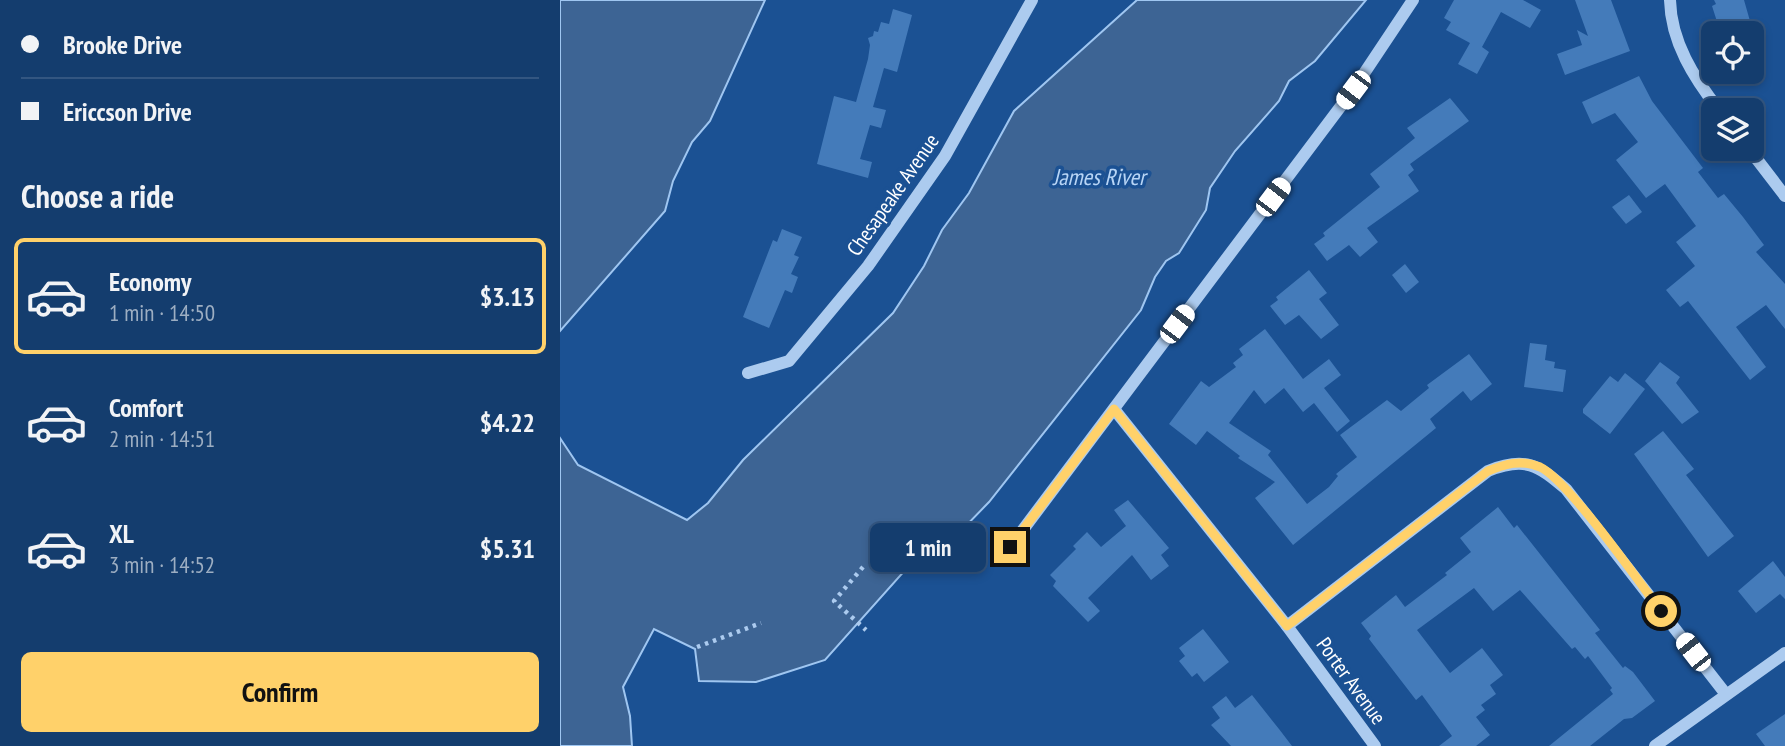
<!DOCTYPE html>
<html lang="en">
<head>
<meta charset="utf-8">
<style>
	body { margin:0; font-family:"PT Sans Narrow",sans-serif; background:#214876; color:#f1f3f6; height:100vh; display:flex; flex-direction:column; font-size:26px; white-space:nowrap }
	* { box-sizing:border-box; margin:0 }
	p { font-size:23px; color:#9daec2 }
	.icon { flex:none; width:38px; height:38px; fill:none; stroke:currentColor; stroke-width:2; stroke-linecap:round; stroke-linejoin:round }
	.map { position:relative; flex:1; overflow:hidden }
	.side { display:flex; flex-direction:column; background:#143d6e; width:560px }
	.side>* { flex:none }
	.banner { display:grid; align-content:center; height:154px; padding:0 21px; background:#143d6e }
	.fabs { position:absolute; left:1141px; top:21px; display:grid; gap:14px }
	.fabs a { display:grid; place-items:center; width:63px; height:63px; border-radius:10px; background:#143d6e; box-shadow:0 4px 10px #0003,0 0 0 2px #335681; font-size:35px }
	.end { position:absolute; width:32px; height:32px; margin:-16px; border:9px solid #ffd16a; background:#111; box-shadow:0 0 0 4px #111 }
	.from { border-radius:50% }
	.bubble { position:absolute; height:49px; border-radius:10px; background:#143d6e; box-shadow:0 4px 10px #0003,0 0 0 2px #335681; font-size:23px; font-weight:700; line-height:49px; text-align:center }
	.car { position:absolute; width:21px; height:42px; margin:-21px -10px; border-radius:9px; box-shadow:0 0 5px 2px #0007; background:linear-gradient(#fff 24%,#345 0 40%,#fff 0 76%,#345 0 86%,#fff 0) }
	.banner b { display:flex; align-items:center; gap:24px; height:66px; font-size:26px }
	.banner b+b { border-top:2px solid #335681 }
	.banner i { width:18px; height:18px; background:#f1f3f6 }
	ul { padding:0; list-style:none }
	li { display:flex; align-items:center; gap:21px; height:116px; margin:0 14px 10px; padding:0 7px; border:4px solid transparent; border-radius:10px }
	li div { flex:1 }
	li b { display:block; font-size:26px }
	li em { font-style:normal; font-weight:700 }
	li.current { border-color:#ffd16a }
	li>.icon { width:63px; height:63px; stroke-width:1.5 }
	h2 { padding:0 21px; font-size:32px; line-height:84px }
	.action { display:flex; gap:14px; margin-top:auto; padding:14px 21px }
	.action a { flex:1; height:80px; border-radius:10px; background:#ffd16a; color:#111; font-size:28px; font-weight:700; line-height:80px; text-align:center }
	main { display:flex; flex:1; min-height:0 }
	.map>svg:first-child { display:block }
	.water { fill:#3d6494; stroke:#9fc6f1; stroke-width:2 }
	.building { fill:#447bba }
	.lines { fill:none; stroke-linecap:round; stroke-linejoin:round }
	.path { stroke:#accbef; stroke-width:4.5; stroke-dasharray:3.5 5; stroke-linecap:butt }
	.minor { stroke:#accbef; stroke-width:12 }
	.route { stroke:#ffd16a; stroke-width:9 }
	.labels { text-anchor:middle; stroke-width:7; stroke-linejoin:round; paint-order:stroke }
	.street-label { font-size:21px; fill:#fff; stroke:#1b5193 }
	.water-label { font-size:23px; font-style:italic; fill:#b8d5f6; stroke:#1b5193 }
</style>
</head>
<body>
<main>
<section class="side">
<div class="banner">
<b><i class="from"></i>Brooke Drive</b>
<b><i></i>Ericcson Drive</b>
</div>
<h2>Choose a ride</h2>
<ul>
<li class="current"><svg class="icon" aria-label="car" viewBox="0 0 24 24"><path d="M5 17H2v-5l4-1 3-4h7l3 4 3 1v5h-3M9 17h6M6 11h13"/><circle cx="7" cy="17" r="2"/><circle cx="17" cy="17" r="2"/></svg><div><b>Economy</b><p>1 min · 14:50</p></div><em>$3.13</em></li>
<li><svg class="icon" aria-label="car" viewBox="0 0 24 24"><path d="M5 17H2v-5l4-1 3-4h7l3 4 3 1v5h-3M9 17h6M6 11h13"/><circle cx="7" cy="17" r="2"/><circle cx="17" cy="17" r="2"/></svg><div><b>Comfort</b><p>2 min · 14:51</p></div><em>$4.22</em></li>
<li><svg class="icon" aria-label="car" viewBox="0 0 24 24"><path d="M5 17H2v-5l4-1 3-4h7l3 4 3 1v5h-3M9 17h6M6 11h13"/><circle cx="7" cy="17" r="2"/><circle cx="17" cy="17" r="2"/></svg><div><b>XL</b><p>3 min · 14:52</p></div><em>$5.31</em></li>
</ul>
<div class="action"><a>Confirm</a></div>
</section>
<div class="map">
<svg width="1225" height="746" viewBox="0 0 1225 746">
	<rect width="100%" height="100%" fill="#1b5193"/>
	<g class="water">
		<path d="M0,0h205l-55,121 -18,21 -19,39 -8,30 -105,120z"/>
		<path d="M577,0h229l-51,61 -26,20 -10,20 -44,50 -25,37 -4,22 -27,43 -13,8 -11,16 -14,33 -152,192 -28,29 -38,19 -98,110 -69,22 -57,-1 -4,-32 -41,-20 -31,58 7,29 2,30h-72v-308l18,27 109,55 21,-17 35,-43 150,-147 31,-47 18,-36 27,-37 45,-82z"/>
	</g>
	<g class="building">
		<path d="M894,0h69l18,10 -11,18 -29,-16 -19,35 7,5 -12,22 -19,-10 12,-21 -24,-13 5,-8 -7,-4z"/>
		<path d="M1015,0h36l19,51 -65,24 -8,-21 25,-9 -5,-15 11,6z"/>
		<path d="M1154,0h30l6,21 -30,10 -8,-25 4,-2z"/>
		<path d="M333,9l19,6 -15,57 -13,-4 -11,39 13,3 -5,18 -11,-3 -10,34 12,3 -4,16 -51,-14 17,-68 22,6 12,-43 2,-14 -2,-7 5,-2 1,-5 4,1 3,-10 8,2z"/>
		<path d="M1079,76l13,25 51,67 -5,4 20,26 6,-4 19,23 21,28 -8,7 29,32v45l-19,-24 -30,22 30,40 -16,13 -62,-79 -8,6 -14,-17 29,-24 -19,-24 20,-16 -31,-42 -19,14 -30,-38 22,-18 -23,-29 -23,11 -10,-22z"/>
		<path d="M890,98l19,23 -59,43 4,6 -6,5 11,16 -52,37 11,14 -18,15 -11,-12 -22,16 -13,-17 11,-8 -2,-3 57,-46 -10,-13 45,-36 -8,-10z"/>
		<path d="M1069,195l13,17 -16,12 -14,-17z"/>
		<path d="M222,229l20,8 -8,18 5,2 -8,17 7,3 -6,16 -7,-3 -16,38 -26,-11 30,-77 4,2z"/>
		<path d="M845,264l14,18 -13,11 -14,-18z"/>
		<path d="M749,270l18,23 -8,6 20,26 -18,14 -22,-24 -14,10 -15,-19 8,-6 -2,-3z"/>
		<path d="M705,329l38,50 26,-20 12,16 -17,13 26,33 -13,11 -23,-29 -11,9 -19,-24 -19,16 -11,-14 -25,33 42,28 -3,4 39,49 22,-17 9,-11 -2,-2 21,-17 -17,-22 47,-35 14,11 28,-23 -2,-3 42,-31 23,30 -21,17 -8,-10 -33,28 6,9 -143,117 -38,-47 20,-16 -37,-24 2,-2 -33,-25 -11,14 -27,-21 32,-43 8,6 27,-20 -3,-4 10,-8 -4,-6z"/>
		<path d="M970,343l17,2 -2,15 10,2 -1,6 12,2 -3,22 -39,-5z"/>
		<path d="M1100,362l20,15 -4,6 23,29 -17,12 -37,-43z"/>
		<path d="M1065,373l20,16 -35,45 -27,-21v-4l27,-33 8,6z"/>
		<path d="M1103,431l31,38 -8,6 48,61 -26,21 -74,-103z"/>
		<path d="M568,500l41,48 -8,7 8,11 -18,14 -19,-25 -44,43 12,13 -12,11 -35,-36 3,-5 -6,-6 26,-26 -3,-3 14,-14 14,15 25,-21 -12,-16z"/>
		<path d="M938,507l16,21 3,-3 83,105 -5,3 28,35 2,-2 8,6 22,29 -23,17 -8,1 -34,27h-41l64,-52 -3,-4 2,-2 -24,-32 -3,3 -10,-12 -3,2 -52,-59 -27,21 -19,-23 -57,42 33,43 32,-25 21,27 -13,10 6,9 -15,11 4,5 -9,7 14,18 -14,11h-37l13,-10 -30,-41 -6,5 -47,-61 2,-3 -10,-13 35,-28 9,12 42,-32 -2,-2 26,-21 -11,-14z"/>
		<path d="M1213,561l12,16v22l-5,-5 -24,19 -18,-22z"/>
		<path d="M643,629l26,33 -25,20 -7,-9 -5,4 -13,-16 6,-5 -6,-8z"/>
		<path d="M692,695l27,34 13,17h-61l-20,-21 9,-7 -8,-11 14,-11 9,12z"/>
		<path d="M1225,714v32h-20l-9,-12z"/>
	</g>
	<g class="lines">
		<g class="path">
			<path d="M303,567l-29,34 32,29"/>
			<path d="M137,647l64,-24"/>
		</g>
		<g class="minor">
			<path d="M1110,0c1,42 24,78 49,110"/>
			<path d="M1189,149l36,47"/>
			<path d="M188,373l41,-12 79,-95 77,-110 87,-156"/>
			<path d="M554,409l173,217 88,120"/>
			<path d="M450,547l343,-457 60,-90"/>
			<path d="M727,626l201,-155c37,-15 50,-6 78,18l159,204"/>
			<path d="M1095,746l130,-93"/>
		</g>
	</g>
	<g class="lines">
		<path class="route" d="M450,547l104,-138 173,217 201,-155c17,-7 33,-12 52,-4 28,13 99,115 121,144"/>
	</g>
	<g class="labels">
		<g class="street-label">
			<text transform="translate(333 195) rotate(-55)" y="7">Chesapeake Avenue</text>
			<text transform="translate(791 681) rotate(54)" y="7">Porter Avenue</text>
		</g>
		<g class="water-label">
			<text x="539" y="185">James River</text>
		</g>
	</g>
</svg>
<div class="fabs">
<a><svg class="icon" aria-label="locate" viewBox="0 0 24 24"><circle cx="12" cy="12" r="6"/><path d="M12 2v4M12 18v4M2 12h4M18 12h4"/></svg></a>
<a><svg class="icon" aria-label="layers" viewBox="0 0 24 24"><path d="M12 4l9 5-9 5-9-5zM3 14l9 5 9-5"/></svg></a>
</div>
<i class="end from" style="left:1101px;top:611px"></i>
<i class="end" style="left:450px;top:547px"></i>
<div class="bubble" style="left:310px;top:523px;width:116px">1 min</div>
<i class="car" style="left:793px;top:90px;rotate:217deg"></i>
<i class="car" style="left:713px;top:197px;rotate:37deg"></i>
<i class="car" style="left:617px;top:324px;rotate:37deg"></i>
<i class="car" style="left:1133px;top:652px;rotate:322deg"></i>
</div>
</main>
</body>
</html>
